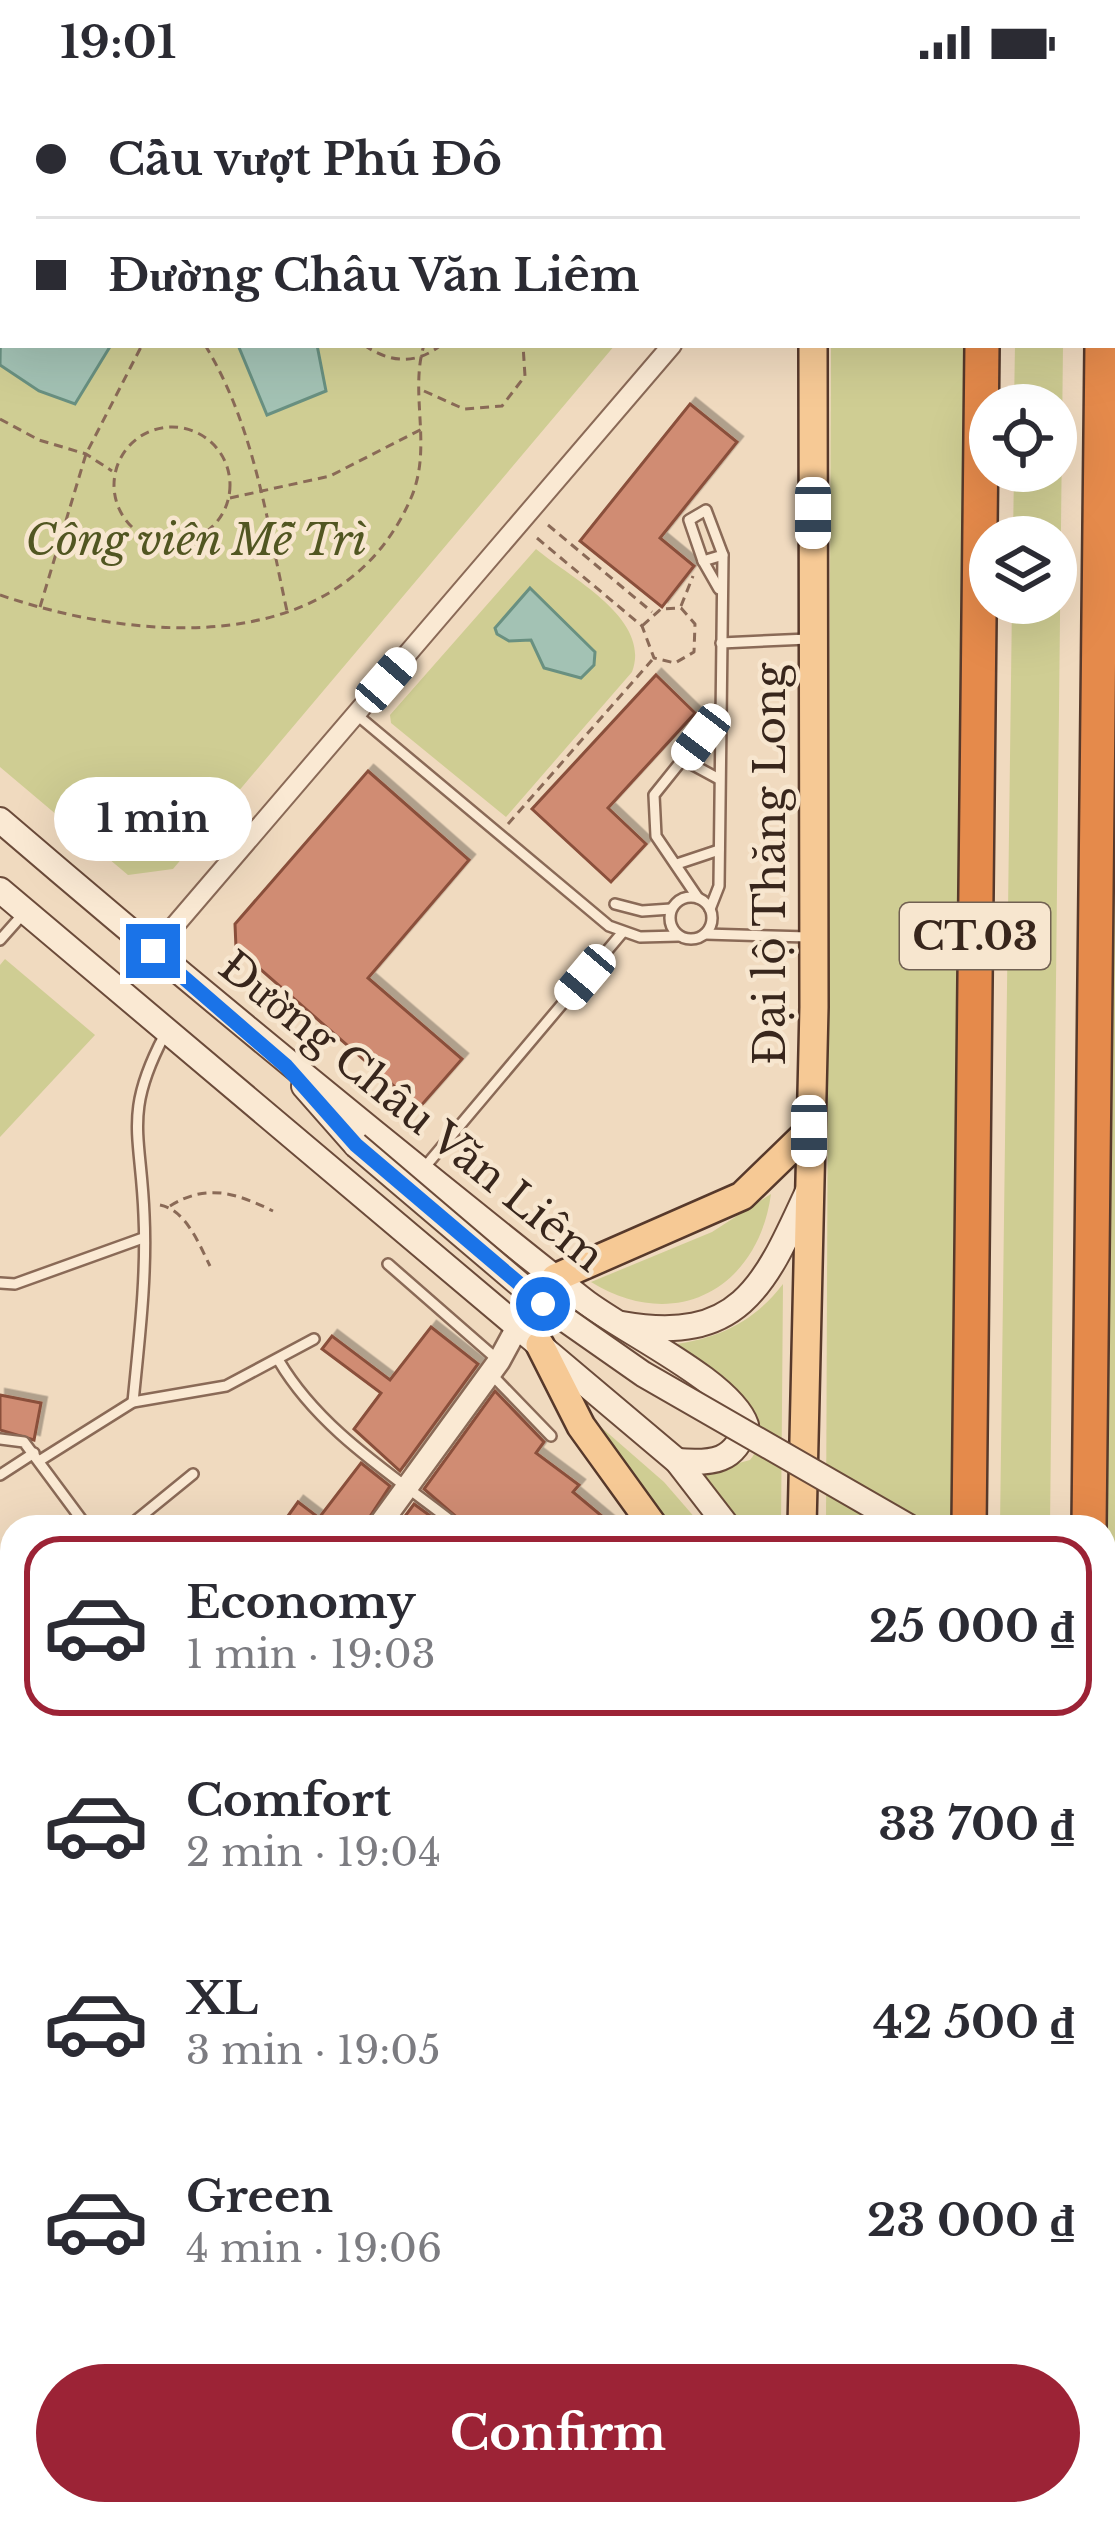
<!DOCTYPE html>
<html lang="en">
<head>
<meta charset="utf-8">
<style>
	body { margin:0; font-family:"Libre Baskerville",serif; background:#f7f7f7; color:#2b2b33; height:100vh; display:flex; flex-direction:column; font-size:45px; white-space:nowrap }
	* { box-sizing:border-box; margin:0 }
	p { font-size:39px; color:#7c7c81 }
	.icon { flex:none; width:66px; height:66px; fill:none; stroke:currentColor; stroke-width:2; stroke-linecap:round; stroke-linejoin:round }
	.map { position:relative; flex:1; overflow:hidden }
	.drawer { position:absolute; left:0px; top:1431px; width:1116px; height:1011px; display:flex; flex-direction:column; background:#fff; border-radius:36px 36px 0 0; box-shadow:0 12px 48px #0002 }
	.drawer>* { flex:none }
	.banner { position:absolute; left:0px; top:0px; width:1116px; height:264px; box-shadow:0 12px 48px #0002; display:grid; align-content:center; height:264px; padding:0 36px; background:#fff }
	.controls { position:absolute; left:969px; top:300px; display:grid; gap:24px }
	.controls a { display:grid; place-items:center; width:108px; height:108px; border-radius:50%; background:#fff; box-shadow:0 12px 48px #0002; font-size:60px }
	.end { position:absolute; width:54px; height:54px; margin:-27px; border:15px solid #1a73e8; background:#fff; box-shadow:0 0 0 6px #fff }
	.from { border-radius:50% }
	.bubble { position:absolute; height:84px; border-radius:42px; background:#fff; box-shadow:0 12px 48px #0002; font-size:39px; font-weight:700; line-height:84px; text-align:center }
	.car { position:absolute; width:36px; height:72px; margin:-36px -18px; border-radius:15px; box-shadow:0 0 9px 3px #0007; background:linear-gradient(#fff 24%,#345 0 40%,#fff 0 76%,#345 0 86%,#fff 0) }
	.banner b { display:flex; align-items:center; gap:42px; height:114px; font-size:45px }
	.banner b+b { border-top:3px solid #e1e1e2 }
	.banner i { width:30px; height:30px; background:#2b2b33 }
	ul { padding:21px 0 0; list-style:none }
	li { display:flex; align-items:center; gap:36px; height:180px; margin:0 24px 18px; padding:0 12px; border:6px solid transparent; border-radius:36px }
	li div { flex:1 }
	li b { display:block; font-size:45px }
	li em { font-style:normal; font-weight:700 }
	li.active { border-color:#9c2336 }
	li>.icon { width:108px; height:108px; stroke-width:1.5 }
	.cta { display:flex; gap:24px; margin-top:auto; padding:24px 36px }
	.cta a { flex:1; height:138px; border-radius:72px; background:#9c2336; color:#fff; font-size:48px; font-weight:700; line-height:138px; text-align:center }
	.status { display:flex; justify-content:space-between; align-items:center; height:84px; padding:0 60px; background:#fff; direction:ltr }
	.status svg { height:33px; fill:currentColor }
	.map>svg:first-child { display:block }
	.green { fill:#cfcd93 }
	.water { fill:#a3c2b4; stroke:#699081; stroke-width:3 }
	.building { fill:#d08c73; stroke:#8a4f3b; stroke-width:3; filter:url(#shadow) }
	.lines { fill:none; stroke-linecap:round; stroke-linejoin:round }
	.service-casing { stroke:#8a6a57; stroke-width:14 }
	.minor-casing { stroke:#8a6a57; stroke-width:22 }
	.tertiary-casing { stroke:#8a6a57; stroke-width:26 }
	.secondary-casing { stroke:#6b4b3a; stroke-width:28 }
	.primary-casing { stroke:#57392b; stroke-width:32 }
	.motorway-casing { stroke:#57392b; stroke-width:38 }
	.path { stroke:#8a6a57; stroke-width:3; stroke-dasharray:9 6; stroke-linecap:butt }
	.service { stroke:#fae9d3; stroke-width:9 }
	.minor { stroke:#fae9d3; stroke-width:18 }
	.tertiary { stroke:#fae9d3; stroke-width:21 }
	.secondary { stroke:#fae9d3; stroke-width:24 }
	.primary { stroke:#f6c995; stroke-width:27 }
	.motorway { stroke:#e58a4b; stroke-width:33 }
	.secondary-bridge-casing { stroke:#6b4b3a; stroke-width:28; stroke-linecap:butt }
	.secondary-bridge { stroke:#fae9d3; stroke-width:24 }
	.route { stroke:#1a73e8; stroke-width:15 }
	.labels { text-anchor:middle; stroke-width:9; stroke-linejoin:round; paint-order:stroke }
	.shield { fill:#f7e6cf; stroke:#716052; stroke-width:3 }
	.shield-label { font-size:39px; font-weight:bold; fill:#38261c }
	.park-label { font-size:42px; font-style:italic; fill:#515621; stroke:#f7e6cf }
	.street-label { font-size:42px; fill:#38261c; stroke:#f7e6cf }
</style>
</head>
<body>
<div class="status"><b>19:01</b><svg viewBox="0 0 49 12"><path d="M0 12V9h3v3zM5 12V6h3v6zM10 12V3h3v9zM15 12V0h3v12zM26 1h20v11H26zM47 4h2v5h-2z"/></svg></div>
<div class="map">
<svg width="1115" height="2440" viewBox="0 0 1115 2440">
	<defs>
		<filter id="shadow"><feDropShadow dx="5.5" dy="-5.5" stdDeviation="0" flood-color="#0004"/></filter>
	</defs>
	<rect width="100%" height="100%" fill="#f0dabf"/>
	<g class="green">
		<path d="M0,0h754l-751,3v258h612l-442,524 -45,6 -128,-108z"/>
		<path d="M831,261h144l-22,1182h-127z"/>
		<path d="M1015,261h48l-13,1182h-50l12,-924h44v-66h-43l1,-66h42v-66h-42z"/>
		<path d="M1115,354v1195l-11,-9v-97z"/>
		<path d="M536,465c36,30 116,70 96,123l-126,145 -115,-94 -1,-8z"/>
		<path d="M5,875l90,76 -95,102v-172z"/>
		<path d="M771,1110c-13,95 -96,140 -180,88l121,-50z"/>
		<path d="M783,1200l-2,243h-38l-41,-54 48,-13c39,-47 -52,-92 -83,-115 49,-5 86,-22 116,-61z"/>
		<path d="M594,1337l70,61 39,45h-31z"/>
		<path d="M1104,1584l11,10v722l-7,1z"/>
	</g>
	<g class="water">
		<path d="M0,0h337l-334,3v57z"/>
		<path d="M3,91v170h108l-36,59 -36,-13 -39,-26z"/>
		<path d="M238,261h79l9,46 -59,24z"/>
		<path d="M530,504l65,64 -1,13 -13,13 -37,-10 -13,-28 -22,1 -12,-7 -2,-6z"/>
		<path d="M412,2430h443l171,10h-633z"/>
	</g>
	<g class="building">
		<path d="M690,320l47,38 -77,96 34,28 -32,41 -82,-66z"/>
		<path d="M656,591l39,38 -87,95 38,36 -35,38 -79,-73z"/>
		<path d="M368,687l101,89 -101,118 94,81 -43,49 -183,-160 -1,-24z"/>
		<path d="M431,1243l47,37 -78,107 -46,-42 27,-36 -59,-44 10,-13 58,44z"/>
		<path d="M495,1307l49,51 -8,11 43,32 -6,7 42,35h-147l-44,-38z"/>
		<path d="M0,1311l41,8 -7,37 -34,-10z"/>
		<path d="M361,1379l29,23 -27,41h-83l18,-25 21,16z"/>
		<path d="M414,1420l15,11 15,12h-47z"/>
	</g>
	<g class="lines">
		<g class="service-casing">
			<g id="service">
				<path d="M706,426l17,45 -20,6 -14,-41z"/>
				<path d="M703,477l16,28"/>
				<path d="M721,559l87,-4"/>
				<path d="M357,631l252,211 31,11 39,-1"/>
				<path d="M684,676l35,19"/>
				<path d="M677,780l42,-14"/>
				<circle cx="691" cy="834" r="21"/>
				<path d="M698,814l-42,-62 -2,-41 65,-81"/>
				<path d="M615,820l27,7 29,-2"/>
				<path d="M710,825l9,-23 4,-331"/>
				<path d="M705,850l103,3"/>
				<path d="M0,856l24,-27"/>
				<path d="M424,1084l198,-235"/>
				<path d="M388,1180l111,97"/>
				<path d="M0,1199l15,1 128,-46"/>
				<path d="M279,1277c42,71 116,115 180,166"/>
				<path d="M492,1291l59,61"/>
				<path d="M133,1318c6,-62 14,-125 11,-187 -3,-81 -21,-101 20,-179"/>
				<path d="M0,1355l24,3 63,85"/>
				<path d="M39,1377l94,-59 93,-16 88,-47"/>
				<path d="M0,1391l34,-22"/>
				<path d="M128,1443l65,-53"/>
				<path d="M0,2007l12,16"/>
				<path d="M0,2140l12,18"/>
				<path d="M0,2226l12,-8"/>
			</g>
		</g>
		<g class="minor-casing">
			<g id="minor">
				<path d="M153,867l519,-606"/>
				<path d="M1104,2347l11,-1"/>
				<path d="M0,2379l12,-9"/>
				<path d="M252,2440l21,-10"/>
			</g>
		</g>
		<g class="tertiary-casing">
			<g id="tertiary">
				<path d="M378,1443l121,-166 19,-35"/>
				<path d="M0,1949l12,-13"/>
			</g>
		</g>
		<g class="secondary-casing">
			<g id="secondary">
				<path d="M0,736c191,164 385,323 583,480 39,31 148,81 163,125 -10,37 -34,39 -69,36"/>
				<path d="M0,806l677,571 51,66"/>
				<path d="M304,1002l52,59"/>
				<path d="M622,1240c118,21 143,-39 186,-133"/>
				<path d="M1104,1564l11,10"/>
			</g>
		</g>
		<g class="primary-casing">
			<g id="primary">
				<path d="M812,0v3"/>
				<path d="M555,1194l187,-82 67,-65"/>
				<path d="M540,1261l41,81 73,101"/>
				<path d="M802,1443l12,-520 -1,-662"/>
				<path d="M869,2430v10"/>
			</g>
		</g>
		<g class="motorway-casing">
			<g id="motorway">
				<path d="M985,3v-3"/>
				<path d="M1105,3v-3"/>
				<path d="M969,1443l13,-1182"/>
				<path d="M1089,1443l13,-1182"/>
				<path d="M958,2440v-10"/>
				<path d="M1078,2440v-10"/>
			</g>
		</g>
		<g class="path">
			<path d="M691,0v3"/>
			<path d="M743,0l1,3"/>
			<path d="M364,3l2,-3"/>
			<path d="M205,261c49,80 62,176 82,266"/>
			<path d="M364,261c26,18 52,20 77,0"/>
			<path d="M424,307l40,18 38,-3 23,-30 -2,-31"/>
			<path d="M0,335l39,21 47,14 26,17"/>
			<circle cx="172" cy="401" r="58"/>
			<path d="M230,414l100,-22 92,-47"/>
			<path d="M548,441l104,87"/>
			<path d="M537,454l105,88 12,32 21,5 19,-11 1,-28 -14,-16 -20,1 -19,17"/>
			<path d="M0,511c138,47 341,65 411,-97 22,-51 -2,-104 13,-153"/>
			<path d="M681,522l12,-30"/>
			<path d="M40,523l46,-153 56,-109"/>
			<path d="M508,740l144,-164"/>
			<path d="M160,1121c26,5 39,39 50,61"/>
			<path d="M170,1122c37,-23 66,-13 103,5"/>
		</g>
		<use href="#service" class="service"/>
		<use href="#minor" class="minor"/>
		<use href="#tertiary" class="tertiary"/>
		<use href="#secondary" class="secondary"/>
		<use href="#primary" class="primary"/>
		<use href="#motorway" class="motorway"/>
		<g class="secondary-bridge-casing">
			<path id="secondary-bridge" d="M356,1061l187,159 100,70 266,153"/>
		</g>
		<use href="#secondary-bridge" class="secondary-bridge"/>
	</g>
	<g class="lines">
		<path class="route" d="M153,867l133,115 70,79 187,159"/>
	</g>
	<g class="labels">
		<rect class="shield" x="900" y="819" width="150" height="66" rx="9"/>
		<g class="shield-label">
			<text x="975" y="866">CT.03</text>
		</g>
		<g class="park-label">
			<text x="196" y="471">Công viên Mễ Trì</text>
		</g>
		<g class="street-label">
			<text transform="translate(770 780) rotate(-90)" y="15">Đại lộ Thăng Long</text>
			<text transform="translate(412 1027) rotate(39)" y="15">Đường Châu Văn Liêm</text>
		</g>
	</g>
</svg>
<div class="controls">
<a><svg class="icon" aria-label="locate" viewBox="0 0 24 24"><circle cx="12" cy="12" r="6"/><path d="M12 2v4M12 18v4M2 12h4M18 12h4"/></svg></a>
<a><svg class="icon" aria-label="layers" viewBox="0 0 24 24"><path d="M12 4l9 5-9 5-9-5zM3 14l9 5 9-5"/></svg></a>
</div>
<i class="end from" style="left:543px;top:1220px"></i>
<i class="end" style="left:153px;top:867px"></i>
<div class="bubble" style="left:54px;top:693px;width:198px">1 min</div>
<i class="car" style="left:813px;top:429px;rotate:180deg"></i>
<i class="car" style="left:386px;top:596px;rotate:41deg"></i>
<i class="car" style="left:701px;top:653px;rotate:217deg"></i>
<i class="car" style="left:585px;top:893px;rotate:220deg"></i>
<i class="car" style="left:809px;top:1047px;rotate:180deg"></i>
<div class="banner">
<b><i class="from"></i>Cầu vượt Phú Đô</b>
<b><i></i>Đường Châu Văn Liêm</b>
</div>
<section class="drawer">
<ul>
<li class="active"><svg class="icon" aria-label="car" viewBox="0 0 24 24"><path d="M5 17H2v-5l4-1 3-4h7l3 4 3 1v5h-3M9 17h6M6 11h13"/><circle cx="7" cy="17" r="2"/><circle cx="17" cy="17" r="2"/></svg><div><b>Economy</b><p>1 min · 19:03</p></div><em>25 000 ₫</em></li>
<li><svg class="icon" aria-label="car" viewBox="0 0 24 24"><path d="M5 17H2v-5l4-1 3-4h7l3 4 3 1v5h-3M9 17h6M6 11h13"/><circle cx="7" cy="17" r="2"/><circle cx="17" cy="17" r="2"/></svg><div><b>Comfort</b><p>2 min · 19:04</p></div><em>33 700 ₫</em></li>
<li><svg class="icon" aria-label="car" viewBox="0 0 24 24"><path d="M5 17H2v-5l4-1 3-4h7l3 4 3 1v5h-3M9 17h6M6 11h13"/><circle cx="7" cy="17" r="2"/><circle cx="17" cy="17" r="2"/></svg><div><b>XL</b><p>3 min · 19:05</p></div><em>42 500 ₫</em></li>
<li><svg class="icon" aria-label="car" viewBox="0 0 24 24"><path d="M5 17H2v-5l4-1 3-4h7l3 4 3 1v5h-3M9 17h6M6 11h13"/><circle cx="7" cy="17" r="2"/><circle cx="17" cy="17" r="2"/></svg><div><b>Green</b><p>4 min · 19:06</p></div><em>23 000 ₫</em></li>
</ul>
<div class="cta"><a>Confirm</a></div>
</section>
</div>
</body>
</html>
